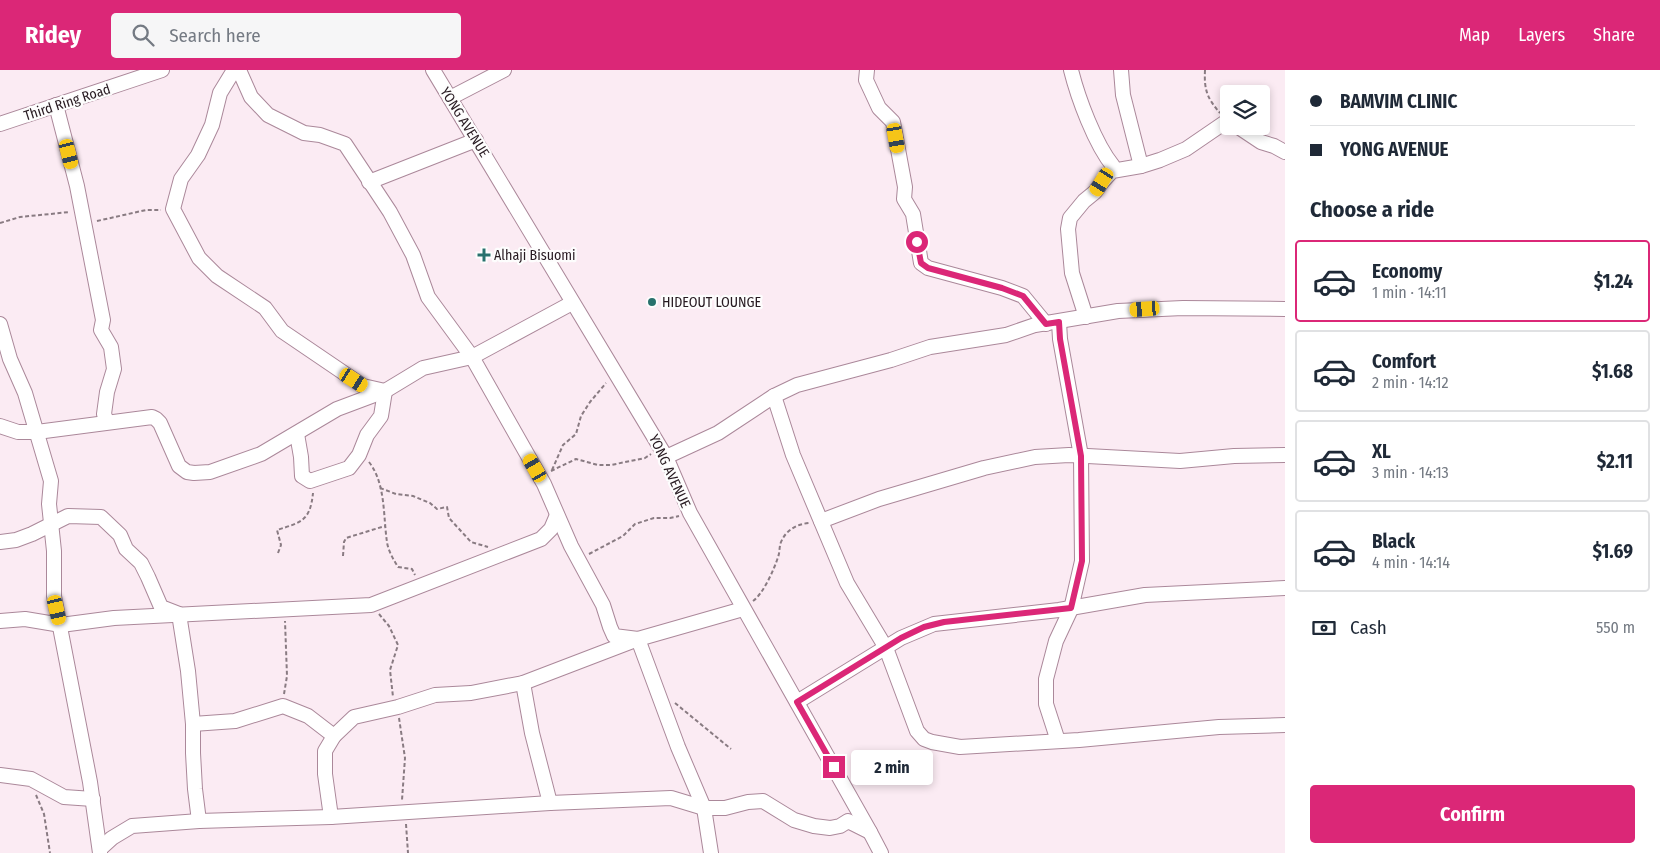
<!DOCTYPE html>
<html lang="en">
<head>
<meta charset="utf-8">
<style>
	body { margin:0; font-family:"Fira Sans Condensed",sans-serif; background:#f6f6f7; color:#1f2937; height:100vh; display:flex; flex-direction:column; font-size:19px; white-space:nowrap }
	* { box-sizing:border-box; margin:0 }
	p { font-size:16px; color:#747a83 }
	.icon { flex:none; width:28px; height:28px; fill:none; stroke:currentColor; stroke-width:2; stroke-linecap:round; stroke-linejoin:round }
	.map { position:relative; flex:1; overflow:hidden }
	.side { display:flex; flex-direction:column; background:#fff; width:375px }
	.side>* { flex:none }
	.banner { display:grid; align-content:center; height:110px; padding:0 25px; background:#fff }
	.buttons { position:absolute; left:1220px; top:15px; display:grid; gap:10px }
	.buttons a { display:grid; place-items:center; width:50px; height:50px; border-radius:5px; background:#fff; box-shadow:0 2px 8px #0003; font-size:25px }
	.end { position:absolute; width:22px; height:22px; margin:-11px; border:6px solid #db2777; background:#fff; box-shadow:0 0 0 2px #fff }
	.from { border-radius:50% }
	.bubble { position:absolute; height:35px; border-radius:5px; background:#fff; box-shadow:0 2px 8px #0003; font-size:16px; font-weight:700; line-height:35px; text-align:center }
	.car { position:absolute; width:15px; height:30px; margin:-15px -8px; border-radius:6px; box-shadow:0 0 4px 1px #0007; background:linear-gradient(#f5c518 24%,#345 0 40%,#f5c518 0 76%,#345 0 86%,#f5c518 0) }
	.banner b { display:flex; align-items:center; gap:18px; height:48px; font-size:19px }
	.banner b+b { border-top:1px solid #e0e1e3 }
	.banner i { width:12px; height:12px; background:#1f2937 }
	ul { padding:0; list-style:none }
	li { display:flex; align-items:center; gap:15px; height:82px; margin:0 10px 8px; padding:0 15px; border:2px solid #e0e1e3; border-radius:5px }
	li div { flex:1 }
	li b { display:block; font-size:19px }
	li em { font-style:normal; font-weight:700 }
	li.current { border-color:#db2777 }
	li>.icon { width:45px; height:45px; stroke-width:1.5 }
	h2 { padding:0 25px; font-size:22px; line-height:60px }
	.pay { display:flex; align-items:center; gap:12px; height:55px; padding:0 25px; font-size:19px }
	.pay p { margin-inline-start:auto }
	.cta { display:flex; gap:10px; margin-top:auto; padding:10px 25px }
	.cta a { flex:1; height:58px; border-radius:5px; background:#db2777; color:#fff; font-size:20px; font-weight:700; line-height:58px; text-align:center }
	header { display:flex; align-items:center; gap:30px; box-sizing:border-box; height:70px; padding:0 25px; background:#db2777; color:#fff }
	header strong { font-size:24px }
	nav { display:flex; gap:28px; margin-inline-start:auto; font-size:18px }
	.search { width:350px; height:45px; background:#f6f6f7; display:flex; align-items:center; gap:12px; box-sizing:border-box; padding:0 18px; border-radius:5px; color:#747a83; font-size:19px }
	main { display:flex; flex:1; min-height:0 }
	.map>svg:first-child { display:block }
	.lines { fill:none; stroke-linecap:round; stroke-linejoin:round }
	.minor-casing { stroke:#ab889a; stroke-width:16 }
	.path { stroke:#897b82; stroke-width:2; stroke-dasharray:4 2.5; stroke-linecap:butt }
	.minor { stroke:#fff; stroke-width:14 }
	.route { stroke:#db2777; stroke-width:6 }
	.poi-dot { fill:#28716d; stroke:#fdfdfd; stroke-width:2 }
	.labels { text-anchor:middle; stroke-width:4.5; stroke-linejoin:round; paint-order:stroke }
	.street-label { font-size:14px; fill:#271a21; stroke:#fdfdfd }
	.poi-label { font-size:14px; fill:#271a21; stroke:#fdfdfd; text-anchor:start }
</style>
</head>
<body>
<header>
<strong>Ridey</strong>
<div class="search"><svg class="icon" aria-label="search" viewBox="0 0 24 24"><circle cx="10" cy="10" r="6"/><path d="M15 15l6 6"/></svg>Search here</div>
<nav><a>Map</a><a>Layers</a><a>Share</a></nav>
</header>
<main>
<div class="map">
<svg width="1285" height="783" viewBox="0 0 1285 783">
	<rect width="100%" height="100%" fill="#fbebf3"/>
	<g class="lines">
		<g class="minor-casing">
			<g id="minor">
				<path d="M234,0l-14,23 -8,32 -14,30 -17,24 -8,30 26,49 18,18 48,32 17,23 81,55 22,5 -4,25 -14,19 -8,20 -10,13 -39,13 -8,-5 -1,-19 -4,-23"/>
				<path d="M239,0l12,27 17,18 36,18 16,2 25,9 45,68 23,43 15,42 44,60 72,127 27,62 32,59 7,22 4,9 24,3 40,108 26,61 7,45"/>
				<path d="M433,0l233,387 24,56 180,319 11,21"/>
				<path d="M867,0l-1,10 13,28 14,14 12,65 -1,12 9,15 8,49 7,5 74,20 21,8 23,28"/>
				<path d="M1071,0c7,28 24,74 42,96l-1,5"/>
				<path d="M1121,0l2,25 18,71"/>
				<path d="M450,28l54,-28"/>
				<path d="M56,35l21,81 26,134 -2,10 10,17 3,22 -7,23 -3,22 3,8"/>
				<path d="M0,54l162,-54"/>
				<path d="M1237,56l24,16 13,4 11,6"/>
				<path d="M369,112l107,-42"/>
				<path d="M1086,247l-14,-44 -4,-44 2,-11 14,-17 11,-9 7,-10 10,-11 29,-5 19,-6 26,-11 38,-26 5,-1"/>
				<path d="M0,254l10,35 15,34 26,88 -2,23 5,47v45l36,186 10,71"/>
				<path d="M774,326l19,59 54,128 39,65 31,83 7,8 8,3 28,5 119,-7 140,-13 66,-2"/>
				<path d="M0,356l18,6h19l115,-15 4,2 4,4 19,43 8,6 7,1 16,-1 51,-18 76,-45 48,-18 38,-23 49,-11 100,-54"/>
				<path d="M666,387l52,-24 56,-37 23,-11 94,-25 39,-13 76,-12 29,-10 83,-14 65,-3 102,1"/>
				<path d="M821,451l58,-22 105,-31 51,-11 34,-2 111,6 54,-5 51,-1"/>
				<path d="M0,472l16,-2 16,-6 36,-18 33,1 19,18 6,14 15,14 7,14 13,30 18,7 9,57 5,53v29l2,36 4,32"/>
				<path d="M0,551l25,-2 36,6 53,-7 257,-13 170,-66 10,-10 6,-14"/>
				<path d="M523,613l9,50 18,70"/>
				<path d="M797,632l104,-64 33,-14 125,-14 86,-15 140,-7"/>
				<path d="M193,654l42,-3 48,-15 25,10 26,20"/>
				<path d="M1058,671l-12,-37v-25l10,-38 15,-32 11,-48 -1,-105 -21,-117 -1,-17"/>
				<path d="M0,705l31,4 33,18 29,2"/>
				<path d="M331,747l-6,-43v-23l9,-15 20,-19 44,-10 37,-12 36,-2 52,-10 115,-44 105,-30"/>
				<path d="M100,779l12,-11 20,-12 67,-5 132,-4 219,-14 121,-5 33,10h21l23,-6 15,-1 31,19 20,6 16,2 10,-2 8,-5 22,11"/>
			</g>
		</g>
		<g class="path">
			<path d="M1205,0c-1,20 2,28 15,43"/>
			<path d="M97,151l49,-11h15"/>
			<path d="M0,153l20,-6 50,-5"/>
			<path d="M369,392c17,22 14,54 18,80 1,8 6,17 11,25l14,2 3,6"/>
			<path d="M552,400l11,-25 13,-11 5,-18 9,-14 16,-19"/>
			<path d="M551,401l25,-12 22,6h13l34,-7 6,-4"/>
			<path d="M380,418l16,6 17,2 17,7 7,6 10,-2 2,11 22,24 17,5"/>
			<path d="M278,483l3,-8 -4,-15c25,-8 33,-9 36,-37"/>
			<path d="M589,484l34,-18 12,-12 19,-6h16l9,-2"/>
			<path d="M343,486l1,-14 2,-4 39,-12"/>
			<path d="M753,531c10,-7 21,-31 25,-44 2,-5 1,-10 3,-15 5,-12 16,-18 28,-19"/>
			<path d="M379,544l10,12 9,19 -8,25 3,27"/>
			<path d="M284,624l3,-18 -2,-55"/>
			<path d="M675,633l56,46"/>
			<path d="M399,648l6,40 -3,42"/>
			<path d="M36,725l8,19 6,39"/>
			<path d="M406,754l2,29"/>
		</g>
		<use href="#minor" class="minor"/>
	</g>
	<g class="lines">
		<path class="route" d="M834,697l-37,-65 104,-64 23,-11 20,-5 127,-14 11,-47 -1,-105 -21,-117 -1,-17 -13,2 -23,-28 -21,-8 -74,-20 -7,-5 -4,-21"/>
	</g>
	<g class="poi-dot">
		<path d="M481.5 177.5h5v5h5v5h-5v5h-5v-5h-5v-5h5z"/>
		<circle cx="652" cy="232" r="5"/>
	</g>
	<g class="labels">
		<g class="street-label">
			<text transform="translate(67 32) rotate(-18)" y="5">Third Ring Road</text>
			<text transform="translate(465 52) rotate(58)" y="5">YONG AVENUE</text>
			<text transform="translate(670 401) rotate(65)" y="5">YONG AVENUE</text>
		</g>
		<g class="poi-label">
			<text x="494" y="190">Alhaji Bisuomi</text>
			<text x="662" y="237">HIDEOUT LOUNGE</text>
		</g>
	</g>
</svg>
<div class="buttons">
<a><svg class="icon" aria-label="layers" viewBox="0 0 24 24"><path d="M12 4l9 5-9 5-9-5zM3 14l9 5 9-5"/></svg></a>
</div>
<i class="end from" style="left:917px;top:172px"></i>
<i class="end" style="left:834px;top:697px"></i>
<div class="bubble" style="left:851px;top:680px;width:82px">2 min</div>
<i class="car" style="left:896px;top:68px;rotate:170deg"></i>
<i class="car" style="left:69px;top:84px;rotate:166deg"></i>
<i class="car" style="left:1102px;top:112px;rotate:212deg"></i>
<i class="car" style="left:1145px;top:239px;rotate:266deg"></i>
<i class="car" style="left:354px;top:310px;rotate:122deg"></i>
<i class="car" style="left:535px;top:398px;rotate:330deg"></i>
<i class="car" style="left:57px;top:540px;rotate:167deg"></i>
</div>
<section class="side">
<div class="banner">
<b><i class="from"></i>BAMVIM CLINIC</b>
<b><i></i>YONG AVENUE</b>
</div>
<h2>Choose a ride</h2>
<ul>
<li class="current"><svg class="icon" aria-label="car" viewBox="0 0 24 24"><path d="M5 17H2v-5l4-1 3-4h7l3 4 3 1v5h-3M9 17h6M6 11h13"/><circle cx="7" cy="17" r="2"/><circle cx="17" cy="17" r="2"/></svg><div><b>Economy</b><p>1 min · 14:11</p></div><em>$1.24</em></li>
<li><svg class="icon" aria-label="car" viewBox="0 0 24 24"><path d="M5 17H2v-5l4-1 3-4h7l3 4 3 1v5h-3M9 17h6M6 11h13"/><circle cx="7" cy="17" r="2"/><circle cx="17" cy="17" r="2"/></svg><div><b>Comfort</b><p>2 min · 14:12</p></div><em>$1.68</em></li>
<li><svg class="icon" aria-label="car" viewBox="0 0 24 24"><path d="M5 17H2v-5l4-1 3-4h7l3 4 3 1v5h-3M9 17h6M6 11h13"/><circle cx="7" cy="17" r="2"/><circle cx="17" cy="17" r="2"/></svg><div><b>XL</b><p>3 min · 14:13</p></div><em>$2.11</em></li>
<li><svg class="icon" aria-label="car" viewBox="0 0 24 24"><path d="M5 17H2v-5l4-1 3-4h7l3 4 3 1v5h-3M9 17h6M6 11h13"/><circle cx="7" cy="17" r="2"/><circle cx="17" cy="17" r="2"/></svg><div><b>Black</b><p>4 min · 14:14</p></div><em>$1.69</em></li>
</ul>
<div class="pay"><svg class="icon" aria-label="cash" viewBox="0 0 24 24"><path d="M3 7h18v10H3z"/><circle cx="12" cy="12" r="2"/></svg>Cash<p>550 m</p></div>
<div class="cta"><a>Confirm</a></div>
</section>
</main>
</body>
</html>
